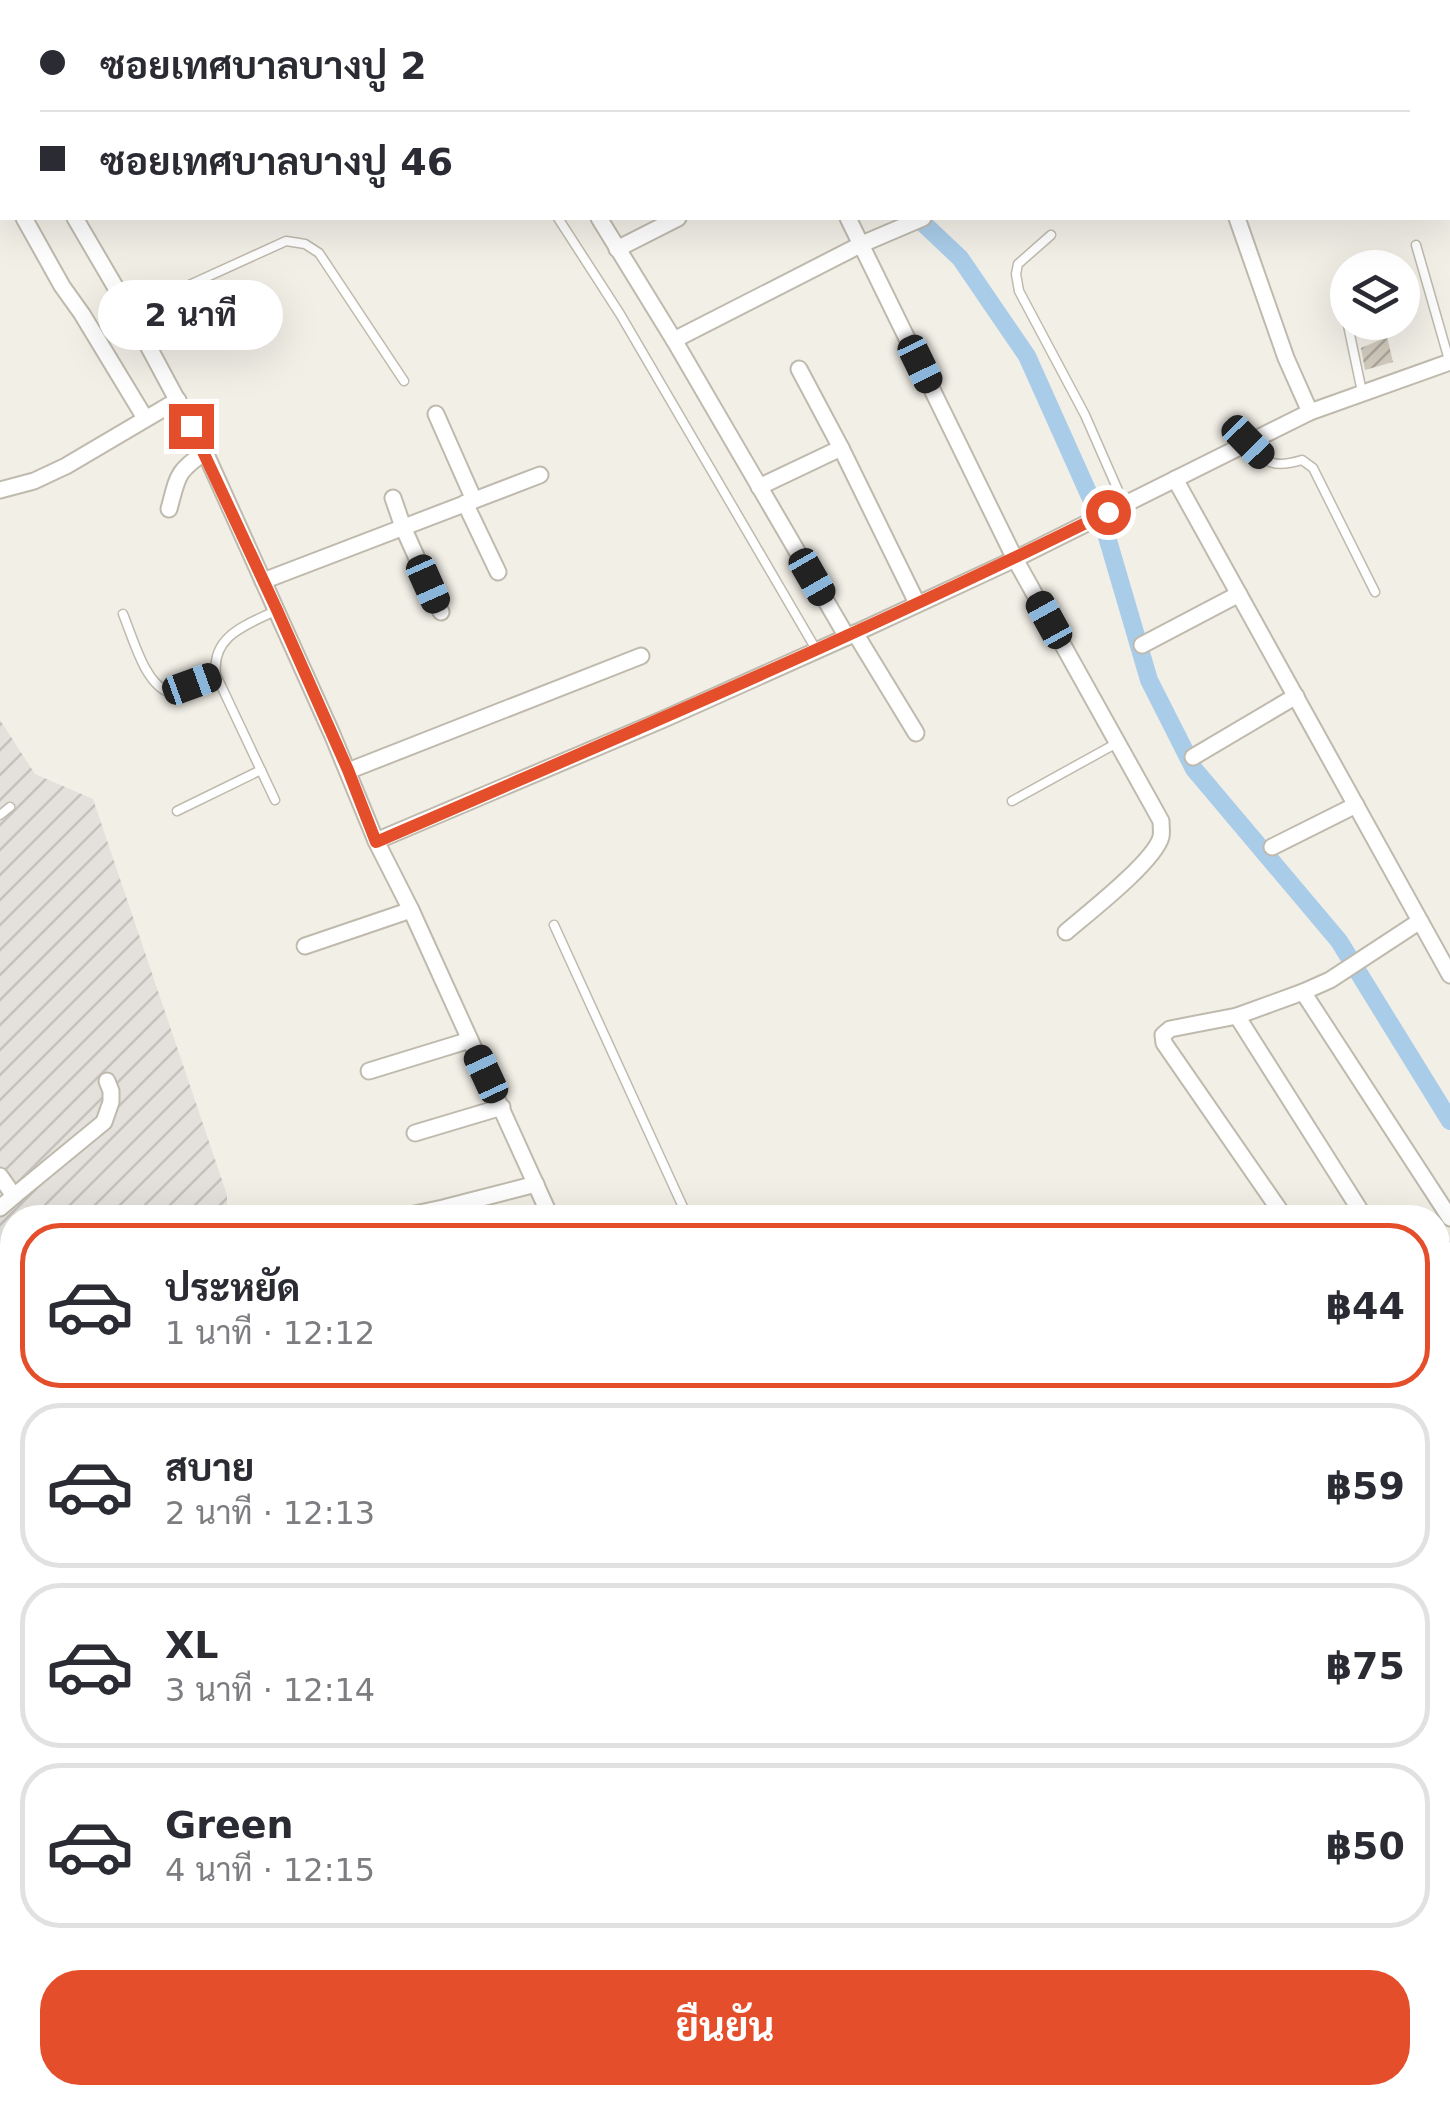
<!DOCTYPE html>
<html lang="th">
<head>
<meta charset="utf-8">
<style>
	body { margin:0; font-family:"DejaVu Sans",Sarabun,sans-serif; background:#f7f7f7; color:#2b2b33; height:100vh; display:flex; flex-direction:column; font-size:38px; white-space:nowrap }
	* { box-sizing:border-box; margin:0 }
	p { font-size:32px; color:#7c7c81 }
	.icon { flex:none; width:55px; height:55px; fill:none; stroke:currentColor; stroke-width:2; stroke-linecap:round; stroke-linejoin:round }
	.map { position:relative; flex:1; overflow:hidden }
	.details { position:absolute; left:0px; top:1205px; width:1450px; height:900px; display:flex; flex-direction:column; background:#fff; border-radius:40px 40px 0 0; box-shadow:0 10px 40px #0002 }
	.details>* { flex:none }
	.guide { position:absolute; left:0px; top:0px; width:1450px; height:220px; box-shadow:0 10px 40px #0002; display:grid; align-content:center; height:220px; padding:0 40px; background:#fff }
	.buttons { position:absolute; left:1330px; top:250px; display:grid; gap:20px }
	.buttons a { display:grid; place-items:center; width:90px; height:90px; border-radius:50%; background:#fff; box-shadow:0 10px 40px #0002; font-size:50px }
	.end { position:absolute; width:45px; height:45px; margin:-22px; border:12px solid #e54e2a; background:#fff; box-shadow:0 0 0 5px #fff }
	.from { border-radius:50% }
	.bubble { position:absolute; height:70px; border-radius:35px; background:#fff; box-shadow:0 10px 40px #0002; font-size:32px; font-weight:700; line-height:70px; text-align:center }
	.car { position:absolute; width:30px; height:60px; margin:-30px -15px; border-radius:12px; box-shadow:0 0 8px 2px #0007; background:linear-gradient(#222 24%,#8ab4d8 0 40%,#222 0 76%,#8ab4d8 0 86%,#222 0) }
	.guide b { display:flex; align-items:center; gap:35px; height:95px; font-size:38px }
	.guide b+b { border-top:2px solid #e1e1e2 }
	.guide i { width:25px; height:25px; background:#2b2b33 }
	ul { padding:18px 0 0; list-style:none }
	li { display:flex; align-items:center; gap:30px; height:165px; margin:0 20px 15px; padding:0 20px; border:5px solid #e1e1e2; border-radius:40px }
	li div { flex:1 }
	li b { display:block; font-size:38px }
	li em { font-style:normal; font-weight:700 }
	li.selected { border-color:#e54e2a }
	li>.icon { width:90px; height:90px; stroke-width:1.5 }
	.primary-button { display:flex; gap:20px; margin-top:auto; padding:20px 40px }
	.primary-button a { flex:1; height:115px; border-radius:40px; background:#e54e2a; color:#fff; font-size:40px; font-weight:700; line-height:115px; text-align:center }
	.map>svg:first-child { display:block }
	.industrial { fill:url(#industrial-furrows) }
	.parking { fill:#e3e2df }
	.lines { fill:none; stroke-linecap:round; stroke-linejoin:round }
	.canal { stroke:#a9cce9; stroke-width:18 }
	.river { stroke:#a9cce9; stroke-width:32 }
	.building { fill:url(#building-hatch) }
	.lane-casing { stroke:#bfbaad; stroke-width:11 }
	.street-casing { stroke:#bfbaad; stroke-width:19 }
	.path { stroke:#bdb39d; stroke-width:4; stroke-dasharray:5 5; stroke-linecap:butt }
	.lane { stroke:#fff; stroke-width:8 }
	.street { stroke:#fff; stroke-width:15 }
	.route { stroke:#e54e2a; stroke-width:12 }
</style>
</head>
<body>
<div class="map">
<svg width="1450" height="2105" viewBox="0 0 1450 2105">
	<defs>
		<pattern id="industrial-furrows" width="10" height="10" patternUnits="userSpaceOnUse" patternTransform="scale(2.5)"><rect width="10" height="10" fill="#e4e1dc"/><path d="M-1 1l2-2M0 10L10 0M9 11l2-2" fill="none" stroke="#c5c2bd"/></pattern>
		<pattern id="building-hatch" width="6" height="6" patternUnits="userSpaceOnUse" patternTransform="scale(2.5)"><rect width="6" height="6" fill="#d2cbbe"/><path d="M-1 1l2-2M0 6l6-6M5 7l2-2" fill="none" stroke="#aca69b"/></pattern>
	</defs>
	<rect width="100%" height="100%" fill="#f2efe7"/>
	<path class="industrial" d="M0,720l35,54 58,25 134,396v22l-215,1v529l-12,2z"/>
	<path class="parking" d="M12,1774v318l185,1 1,12h-198v-327z"/>
	<g class="lines">
		<g class="canal">
			<path d="M798,0l2,2"/>
			<path d="M922,218l2,6 36,34 67,98 69,154"/>
			<path d="M1105,530l44,150 45,89 145,172 111,180"/>
			<path d="M1438,1379l12,-4"/>
		</g>
		<path class="river" d="M375,2l4,-2"/>
	</g>
	<path class="building" d="M1387,337l6,25 -28,8 -4,-22z"/>
	<g class="lines">
		<g class="lane-casing">
			<g id="lane">
				<path d="M1065,0v2"/>
				<path d="M582,2l4,-2"/>
				<path d="M558,218l62,96 197,337"/>
				<path d="M1051,235l-33,29 -2,10 3,17 66,124 39,89"/>
				<path d="M1416,245l33,115"/>
				<path d="M1344,306l18,86"/>
				<path d="M130,312l156,-71 19,3 14,9 85,128"/>
				<path d="M1247,442c20,21 25,27 55,18l11,8 62,124"/>
				<path d="M123,614c10,24 21,68 45,78l48,-17"/>
				<path d="M275,800l-59,-125c-5,-40 31,-50 61,-65"/>
				<path d="M1012,801l105,-58"/>
				<path d="M177,811l84,-41"/>
				<path d="M0,815l10,-8"/>
				<path d="M554,925l134,293"/>
				<path d="M0,1787l12,-5"/>
				<path d="M0,2018h12"/>
				<path d="M0,2055h12"/>
				<path d="M1092,2092l4,13"/>
				<path d="M0,2101l187,-3"/>
			</g>
		</g>
		<g class="street-casing">
			<g id="street">
				<path d="M470,0l1,2"/>
				<path d="M892,0l2,2"/>
				<path d="M956,0l2,2"/>
				<path d="M1186,0v2"/>
				<path d="M789,2v-2"/>
				<path d="M0,173l2,5"/>
				<path d="M24,218l38,68 20,28 63,104"/>
				<path d="M75,218l55,94 75,140 127,282 44,107 35,69 140,308"/>
				<path d="M599,218l75,122 173,297"/>
				<path d="M848,218l167,341 146,262c0,5 1,11 0,16 -7,25 -73,76 -95,95"/>
				<path d="M1237,218l49,140 24,54"/>
				<path d="M617,249l61,-31"/>
				<path d="M674,340l188,-96 61,-26"/>
				<path d="M799,369l42,79 76,155"/>
				<path d="M436,414l38,86"/>
				<path d="M1175,479l275,496"/>
				<path d="M759,487l82,-39"/>
				<path d="M0,490l34,-9 32,-15 112,-66"/>
				<path d="M393,498l10,29 38,85"/>
				<path d="M465,503l33,69"/>
				<path d="M169,509c9,-33 7,-37 36,-57"/>
				<path d="M263,581l277,-106"/>
				<path d="M855,633l61,100"/>
				<path d="M1142,645l97,-51"/>
				<path d="M1193,757l103,-61"/>
				<path d="M348,771l293,-115"/>
				<path d="M376,841l288,-122 183,-82 168,-78 295,-147 140,-50"/>
				<path d="M1272,847l84,-42"/>
				<path d="M305,946l106,-36"/>
				<path d="M1303,992l147,226"/>
				<path d="M1237,1016l128,202"/>
				<path d="M369,1071l101,-31"/>
				<path d="M415,1133l87,-26"/>
				<path d="M0,1176l14,20 -14,12"/>
				<path d="M14,1196l90,-74 7,-20v-11l-4,-10"/>
				<path d="M396,1218l47,-10 93,-24"/>
				<path d="M1285,1218l-121,-175 -1,-8 7,-6 67,-13 66,-24 27,-12 90,-59"/>
				<path d="M1438,1257l12,-7"/>
				<path d="M1438,1428l12,-4"/>
				<path d="M1438,1565l12,-2"/>
				<path d="M1438,1928l12,-1"/>
				<path d="M1438,2056l12,-4"/>
				<path d="M379,2092l1,13"/>
				<path d="M936,2092l6,13"/>
				<path d="M1273,2092l2,13"/>
				<path d="M1400,2092v13"/>
			</g>
		</g>
		<path class="path" d="M0,75l2,-1"/>
		<use href="#lane" class="lane"/>
		<use href="#street" class="street"/>
	</g>
	<g class="lines">
		<path class="route" d="M191,426l86,184 71,160 28,72c246,-106 492,-211 732,-330"/>
	</g>
</svg>
<div class="buttons">
<a><svg class="icon" aria-label="layers" viewBox="0 0 24 24"><path d="M12 4l9 5-9 5-9-5zM3 14l9 5 9-5"/></svg></a>
</div>
<i class="end from" style="left:1108px;top:512px"></i>
<i class="end" style="left:191px;top:426px"></i>
<div class="bubble" style="left:98px;top:280px;width:185px">2 นาที</div>
<i class="car" style="left:920px;top:364px;rotate:154deg"></i>
<i class="car" style="left:1248px;top:442px;rotate:136deg"></i>
<i class="car" style="left:812px;top:577px;rotate:150deg"></i>
<i class="car" style="left:428px;top:584px;rotate:156deg"></i>
<i class="car" style="left:1049px;top:620px;rotate:331deg"></i>
<i class="car" style="left:192px;top:684px;rotate:70deg"></i>
<i class="car" style="left:486px;top:1074px;rotate:335deg"></i>
<div class="guide">
<b><i class="from"></i>ซอยเทศบาลบางปู 2</b>
<b><i></i>ซอยเทศบาลบางปู 46</b>
</div>
<section class="details">
<ul>
<li class="selected"><svg class="icon" aria-label="car" viewBox="0 0 24 24"><path d="M5 17H2v-5l4-1 3-4h7l3 4 3 1v5h-3M9 17h6M6 11h13"/><circle cx="7" cy="17" r="2"/><circle cx="17" cy="17" r="2"/></svg><div><b>ประหยัด</b><p>1 นาที · 12:12</p></div><em>฿44</em></li>
<li><svg class="icon" aria-label="car" viewBox="0 0 24 24"><path d="M5 17H2v-5l4-1 3-4h7l3 4 3 1v5h-3M9 17h6M6 11h13"/><circle cx="7" cy="17" r="2"/><circle cx="17" cy="17" r="2"/></svg><div><b>สบาย</b><p>2 นาที · 12:13</p></div><em>฿59</em></li>
<li><svg class="icon" aria-label="car" viewBox="0 0 24 24"><path d="M5 17H2v-5l4-1 3-4h7l3 4 3 1v5h-3M9 17h6M6 11h13"/><circle cx="7" cy="17" r="2"/><circle cx="17" cy="17" r="2"/></svg><div><b>XL</b><p>3 นาที · 12:14</p></div><em>฿75</em></li>
<li><svg class="icon" aria-label="car" viewBox="0 0 24 24"><path d="M5 17H2v-5l4-1 3-4h7l3 4 3 1v5h-3M9 17h6M6 11h13"/><circle cx="7" cy="17" r="2"/><circle cx="17" cy="17" r="2"/></svg><div><b>Green</b><p>4 นาที · 12:15</p></div><em>฿50</em></li>
</ul>
<div class="primary-button"><a>ยืนยัน</a></div>
</section>
</div>
</body>
</html>
